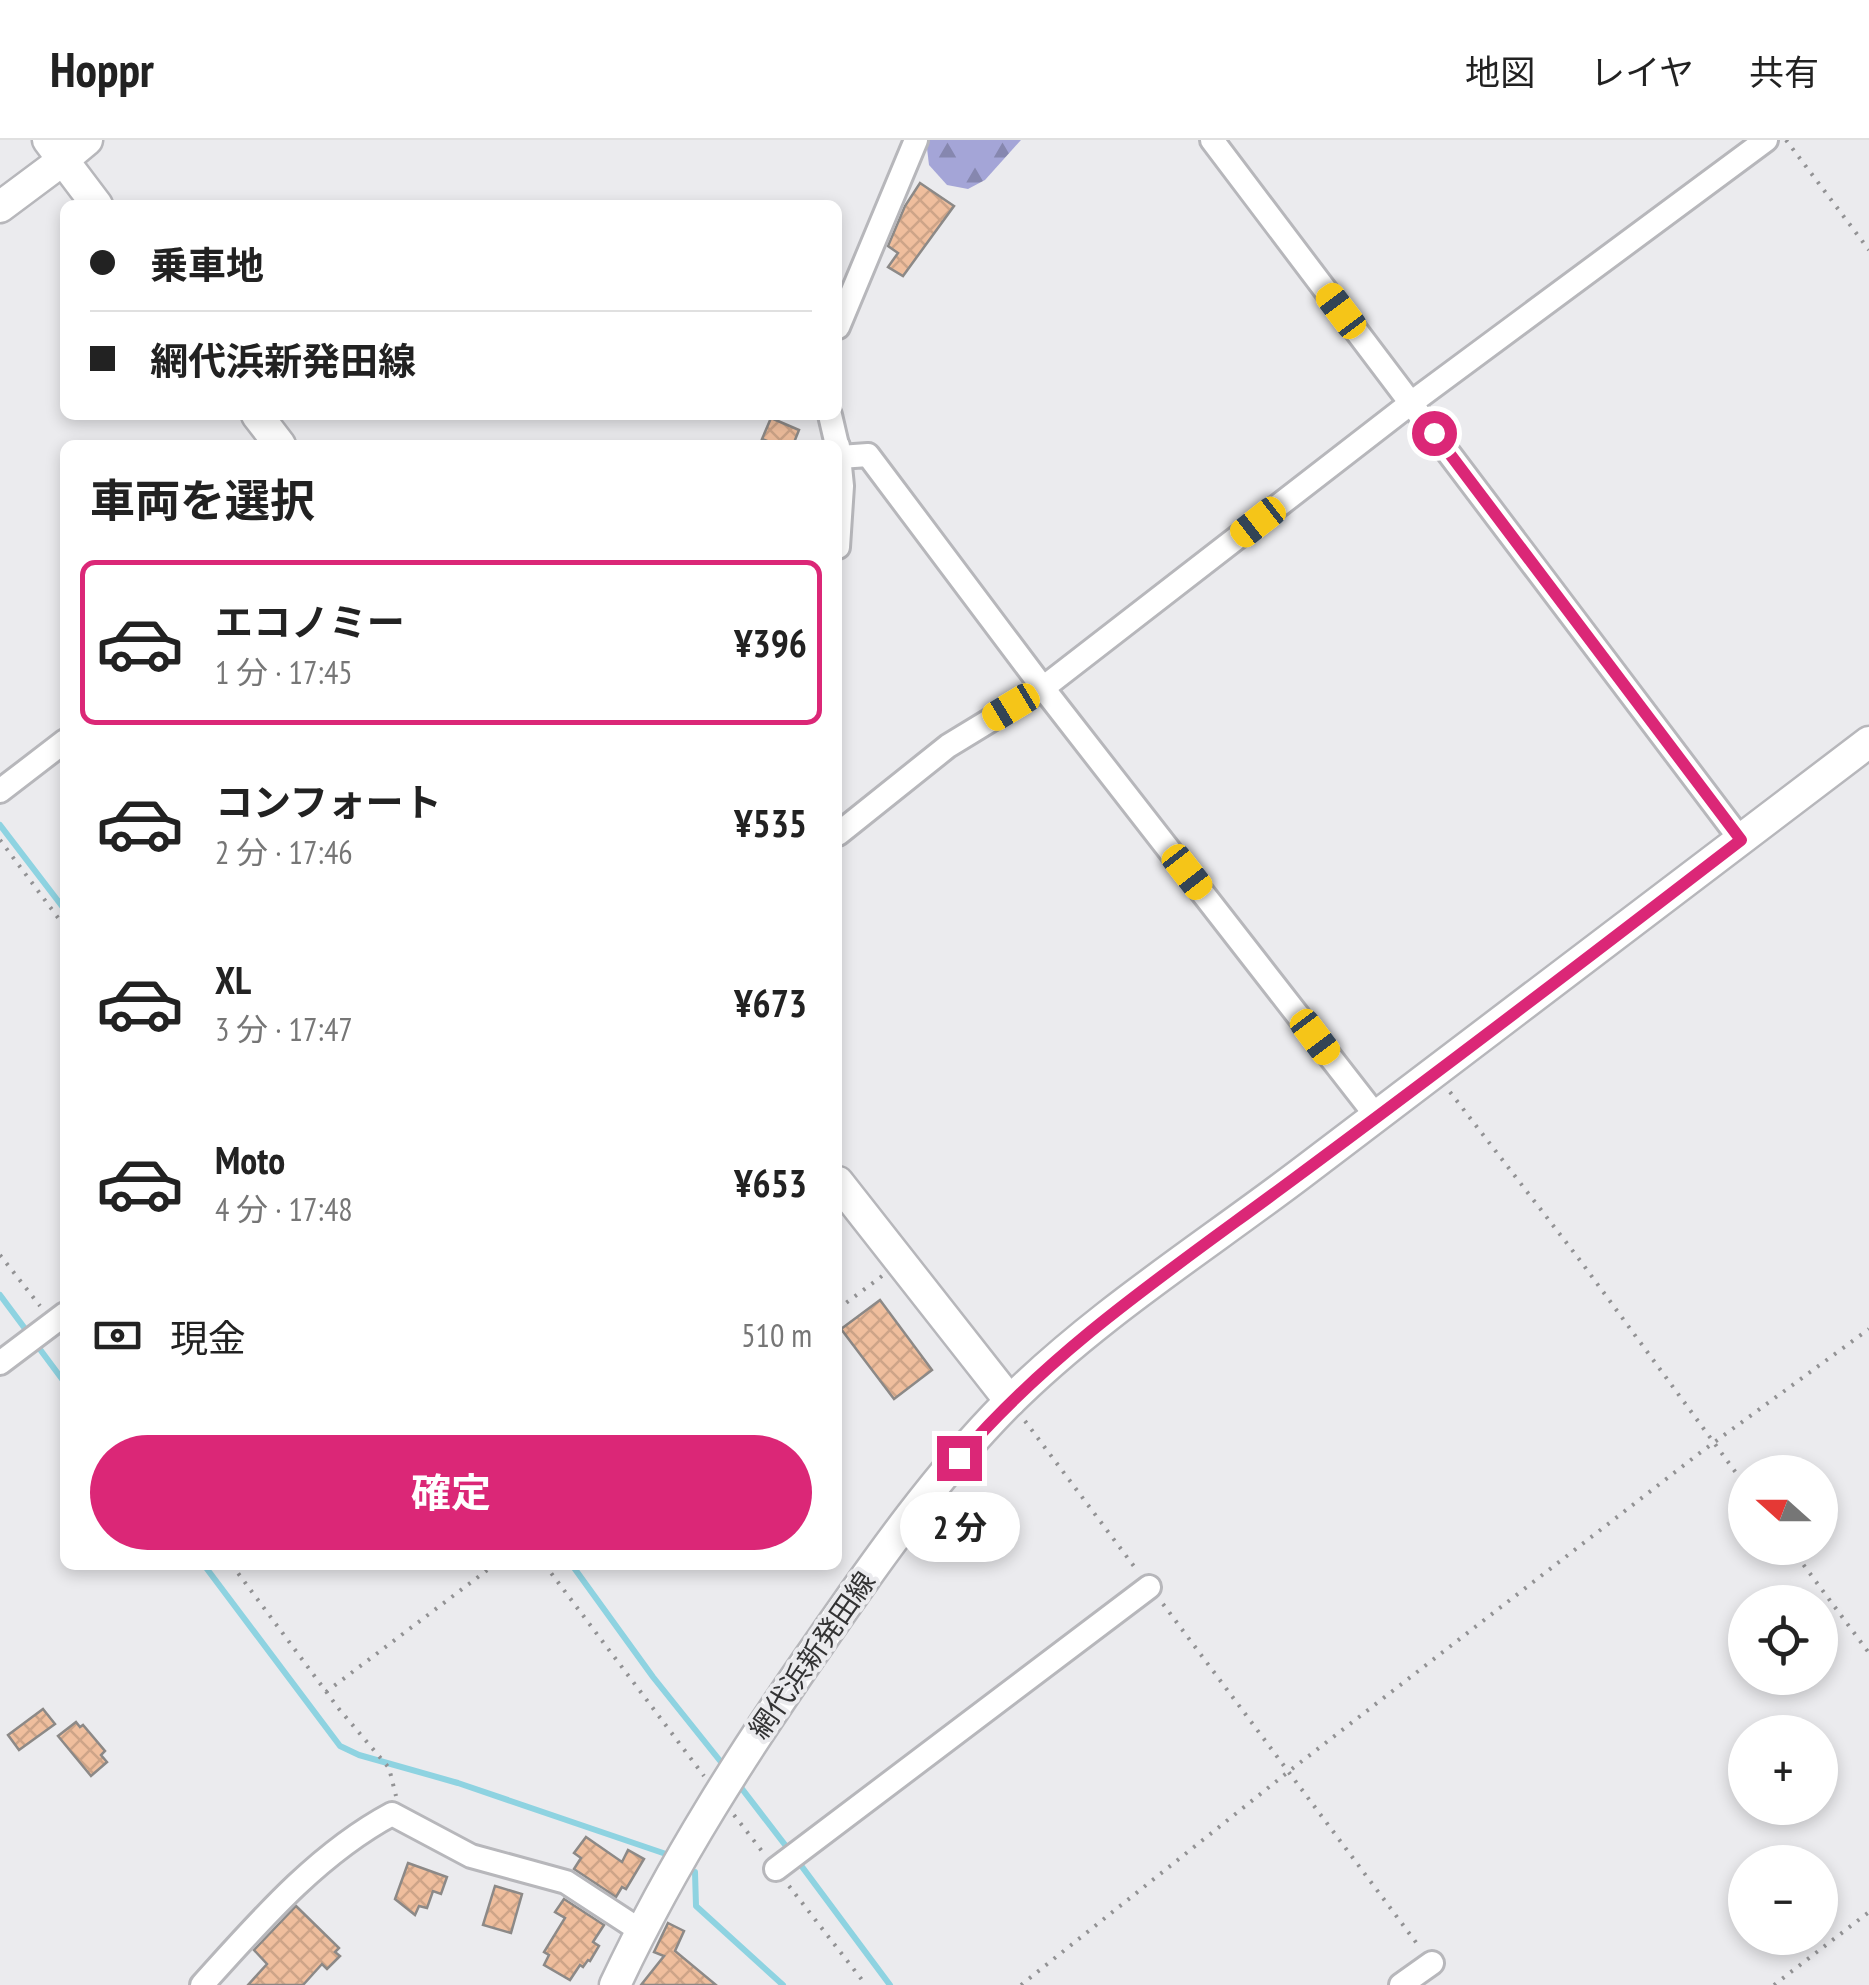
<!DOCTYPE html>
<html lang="ja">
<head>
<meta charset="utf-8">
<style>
	body { margin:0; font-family:"PT Sans Narrow","Noto Sans JP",sans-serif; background:#f2f2f2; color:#222; height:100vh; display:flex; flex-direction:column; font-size:38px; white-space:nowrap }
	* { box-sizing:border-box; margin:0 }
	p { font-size:32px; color:#767676 }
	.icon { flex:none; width:55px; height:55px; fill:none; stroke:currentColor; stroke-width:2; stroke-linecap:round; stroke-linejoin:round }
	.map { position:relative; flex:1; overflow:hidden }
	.details { position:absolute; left:60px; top:300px; width:782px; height:1130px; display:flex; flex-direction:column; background:#fff; border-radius:15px; box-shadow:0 5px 15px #0003 }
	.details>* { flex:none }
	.guide { position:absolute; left:60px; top:60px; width:782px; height:220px; border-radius:15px; box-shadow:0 5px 15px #0003; display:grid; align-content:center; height:220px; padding:0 30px; background:#fff }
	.needle { width:65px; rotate:291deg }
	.buttons { position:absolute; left:1728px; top:1315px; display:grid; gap:20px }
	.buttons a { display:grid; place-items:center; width:110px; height:110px; border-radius:50%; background:#fff; box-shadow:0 5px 15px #0003; font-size:50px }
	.end { position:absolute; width:45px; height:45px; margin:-22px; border:12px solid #db2777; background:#fff; box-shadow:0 0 0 5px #fff }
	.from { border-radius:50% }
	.bubble { position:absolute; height:70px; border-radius:35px; background:#fff; box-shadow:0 5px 15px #0003; font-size:32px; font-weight:700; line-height:70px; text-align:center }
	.car { position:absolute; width:30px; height:60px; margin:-30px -15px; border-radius:12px; box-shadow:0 0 8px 2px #0007; background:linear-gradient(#f5c518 24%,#345 0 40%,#f5c518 0 76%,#345 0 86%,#f5c518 0) }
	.guide b { display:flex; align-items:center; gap:35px; height:95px; font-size:38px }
	.guide b+b { border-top:2px solid #e0e0e0 }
	.guide i { width:25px; height:25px; background:#222 }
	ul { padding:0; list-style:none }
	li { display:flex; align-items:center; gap:30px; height:165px; margin:0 20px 15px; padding:0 10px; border:5px solid transparent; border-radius:15px }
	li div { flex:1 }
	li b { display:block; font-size:38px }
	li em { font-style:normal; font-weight:700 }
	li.current { border-color:#db2777 }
	li>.icon { width:90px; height:90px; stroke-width:1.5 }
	h2 { padding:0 30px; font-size:45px; line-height:120px }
	.pay { display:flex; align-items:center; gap:25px; height:110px; padding:0 30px; font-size:38px }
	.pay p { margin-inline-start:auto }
	.primary-button { display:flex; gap:20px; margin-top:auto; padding:20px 30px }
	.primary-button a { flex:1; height:115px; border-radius:60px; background:#db2777; color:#fff; font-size:40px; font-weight:700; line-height:115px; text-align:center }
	header { display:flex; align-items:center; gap:60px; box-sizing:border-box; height:140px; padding:0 50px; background:#fff; border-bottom:2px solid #e0e0e0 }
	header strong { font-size:48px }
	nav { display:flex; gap:55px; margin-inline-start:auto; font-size:35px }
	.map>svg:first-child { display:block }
	.forest { fill:url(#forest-firs) }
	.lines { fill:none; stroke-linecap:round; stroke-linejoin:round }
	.stream { stroke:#8ed3e1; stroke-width:6 }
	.building { fill:url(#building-cross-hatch); stroke:#8c8987; stroke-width:2.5 }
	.street-casing { stroke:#b7b7bb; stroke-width:28 }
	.secondary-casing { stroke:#b7b7bb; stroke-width:35 }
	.path { stroke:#929294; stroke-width:4; stroke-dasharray:2.5 8; stroke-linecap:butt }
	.street { stroke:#fff; stroke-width:22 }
	.secondary { stroke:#fff; stroke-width:30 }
	.route { stroke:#db2777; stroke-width:12 }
	.labels { text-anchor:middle; stroke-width:8; stroke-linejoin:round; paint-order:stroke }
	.street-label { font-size:28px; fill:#333334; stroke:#ebebee }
</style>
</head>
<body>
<header>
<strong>Hoppr</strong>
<nav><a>地図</a><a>レイヤ</a><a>共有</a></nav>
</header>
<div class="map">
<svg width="1869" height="1845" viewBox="0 0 1869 1845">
	<defs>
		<pattern id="forest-firs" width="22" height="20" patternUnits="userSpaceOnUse" patternTransform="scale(2.5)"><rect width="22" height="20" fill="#a4a5d7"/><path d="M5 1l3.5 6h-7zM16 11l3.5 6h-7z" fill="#8687af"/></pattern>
		<pattern id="building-cross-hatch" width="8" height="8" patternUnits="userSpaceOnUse" patternTransform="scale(2.5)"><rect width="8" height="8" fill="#efbe9d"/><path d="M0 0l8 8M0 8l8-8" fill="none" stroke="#cda488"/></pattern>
	</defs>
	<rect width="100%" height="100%" fill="#ebebee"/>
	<path class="forest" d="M926,0h95l-36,40 -17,9 -21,-4 -18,-20z"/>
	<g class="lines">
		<g class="stream">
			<path d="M0,685l65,85"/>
			<path d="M0,1155l29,39"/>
			<path d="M36,1204l29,39"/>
			<path d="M204,1425l136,181 19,9 99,28 208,71"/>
			<path d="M572,1425l81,112 72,90"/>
			<path d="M736,1641l53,69"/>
			<path d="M797,1720l93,125"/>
			<path d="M695,1732l1,34 87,79"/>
		</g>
	</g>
	<g class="building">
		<path d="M920,43l34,23 -51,70 -15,-9 10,-14 -10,-7 17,-40z"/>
		<path d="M771,278l28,12 -6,15h-16l-15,-6z"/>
		<path d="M880,1160l52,70 -38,29 -53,-70z"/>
		<path d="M43,1569l12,15 -36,26 -11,-15z"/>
		<path d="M76,1582l4,5 3,-2 22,26 -4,4 6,7 -16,14 -33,-40z"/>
		<path d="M586,1697l36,25 6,-12 16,9 -18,30 -4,-2 -6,10 -42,-28 7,-11 -7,-5z"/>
		<path d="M408,1723l39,14 -6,17 -8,-3 -6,17 -8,-2 -4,9 -20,-16z"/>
		<path d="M495,1746l27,8 -11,39 -28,-8z"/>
		<path d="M564,1759l40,26 -11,17 6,4 -9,15 -2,-1 -5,7 -3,-2 -10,15 -26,-15 5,-10 -5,-3 21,-34 -10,-6z"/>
		<path d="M296,1766l43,42 -4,4 5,4 -13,13 -5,-5 -19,21h-55l19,-21 -13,-14z"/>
		<path d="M668,1783l16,8 -9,20 41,34h-75l23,-29 -10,-4z"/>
	</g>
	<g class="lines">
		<g class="street-casing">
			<g id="street">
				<path d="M1212,0l529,700"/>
				<path d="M838,187l78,-187"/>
				<path d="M830,275l7,30"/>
				<path d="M840,317l28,-2 175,233 334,429"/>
				<path d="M838,407l4,-61 -4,-40"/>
				<path d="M0,651l65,-50"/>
				<path d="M838,694l110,-88 95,-58 368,-285 355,-263"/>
				<path d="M0,1223l65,-49"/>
				<path d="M776,1729l373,-282"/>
				<path d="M202,1845c56,-62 115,-131 190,-171l79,42 95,26 75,49"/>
				<path d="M1401,1845l31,-22"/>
			</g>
		</g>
		<g class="secondary-casing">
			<g id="secondary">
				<path d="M48,0l15,20 24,-20"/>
				<path d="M0,67l63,-47 34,45"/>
				<path d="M257,275l23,30"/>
				<path d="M838,1042l172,219"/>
				<path d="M615,1845c57,-122 131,-237 208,-347 56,-81 114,-163 183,-233 89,-89 197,-157 297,-233 189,-143 378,-286 566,-430"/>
			</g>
		</g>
		<g class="path">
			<path d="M1786,0l83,110"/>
			<path d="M0,700l65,87"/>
			<path d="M1450,952l129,167 166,226"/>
			<path d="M0,1115l40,51"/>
			<path d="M838,1169l44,-33"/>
			<path d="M1025,1281l111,148"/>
			<path d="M1791,1408l78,105"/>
			<path d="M232,1425l107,144 50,59 7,28"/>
			<path d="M545,1425l159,211"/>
			<path d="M1163,1464l255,341"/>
			<path d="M326,1552l168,-127"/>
			<path d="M734,1675l31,40"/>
			<path d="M789,1746l77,99"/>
			<path d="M1021,1845l267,-213 413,-320 168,-123"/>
			<path d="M1774,1845l95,-73"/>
		</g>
		<use href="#street" class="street"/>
		<use href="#secondary" class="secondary"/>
	</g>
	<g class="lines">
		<path class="route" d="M959,1318c96,-112 219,-193 336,-280 150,-111 298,-224 446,-338l-307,-407"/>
	</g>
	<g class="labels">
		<g class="street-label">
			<text transform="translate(812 1515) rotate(-55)" y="10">網代浜新発田線</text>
		</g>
	</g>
</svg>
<div class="buttons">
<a><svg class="needle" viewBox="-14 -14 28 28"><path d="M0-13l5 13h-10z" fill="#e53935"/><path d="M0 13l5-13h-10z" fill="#767676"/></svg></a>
<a><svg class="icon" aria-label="locate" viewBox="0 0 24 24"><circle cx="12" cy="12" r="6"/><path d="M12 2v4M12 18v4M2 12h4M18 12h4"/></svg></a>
<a>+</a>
<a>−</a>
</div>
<i class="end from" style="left:1434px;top:293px"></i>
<i class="end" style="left:959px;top:1318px"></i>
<div class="bubble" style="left:900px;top:1352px;width:120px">2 分</div>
<i class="car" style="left:1341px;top:171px;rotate:323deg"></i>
<i class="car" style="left:1258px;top:382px;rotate:232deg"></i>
<i class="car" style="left:1011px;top:567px;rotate:239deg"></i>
<i class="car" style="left:1187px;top:732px;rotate:142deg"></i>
<i class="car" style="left:1315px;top:897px;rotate:143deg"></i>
<div class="guide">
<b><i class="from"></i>乗車地</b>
<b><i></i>網代浜新発田線</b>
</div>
<section class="details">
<h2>車両を選択</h2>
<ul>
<li class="current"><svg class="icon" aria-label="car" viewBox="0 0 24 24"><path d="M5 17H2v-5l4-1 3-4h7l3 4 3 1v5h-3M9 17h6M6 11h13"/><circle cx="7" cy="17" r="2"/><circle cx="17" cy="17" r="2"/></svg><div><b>エコノミー</b><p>1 分 · 17:45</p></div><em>¥396</em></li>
<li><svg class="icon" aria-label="car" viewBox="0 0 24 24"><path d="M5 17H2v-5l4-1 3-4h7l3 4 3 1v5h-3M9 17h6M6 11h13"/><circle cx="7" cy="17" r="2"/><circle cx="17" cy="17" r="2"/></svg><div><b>コンフォート</b><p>2 分 · 17:46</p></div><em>¥535</em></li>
<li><svg class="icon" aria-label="car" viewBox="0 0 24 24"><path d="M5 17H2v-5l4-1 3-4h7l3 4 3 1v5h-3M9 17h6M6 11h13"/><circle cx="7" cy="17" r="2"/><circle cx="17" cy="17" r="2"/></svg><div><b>XL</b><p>3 分 · 17:47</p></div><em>¥673</em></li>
<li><svg class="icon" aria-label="car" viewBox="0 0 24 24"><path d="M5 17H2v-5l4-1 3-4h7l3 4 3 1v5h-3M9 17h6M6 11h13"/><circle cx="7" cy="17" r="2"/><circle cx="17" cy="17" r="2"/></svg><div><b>Moto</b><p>4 分 · 17:48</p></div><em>¥653</em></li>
</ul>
<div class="pay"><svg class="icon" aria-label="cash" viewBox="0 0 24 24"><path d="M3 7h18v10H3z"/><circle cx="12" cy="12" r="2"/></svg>現金<p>510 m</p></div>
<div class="primary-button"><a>確定</a></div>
</section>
</div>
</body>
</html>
